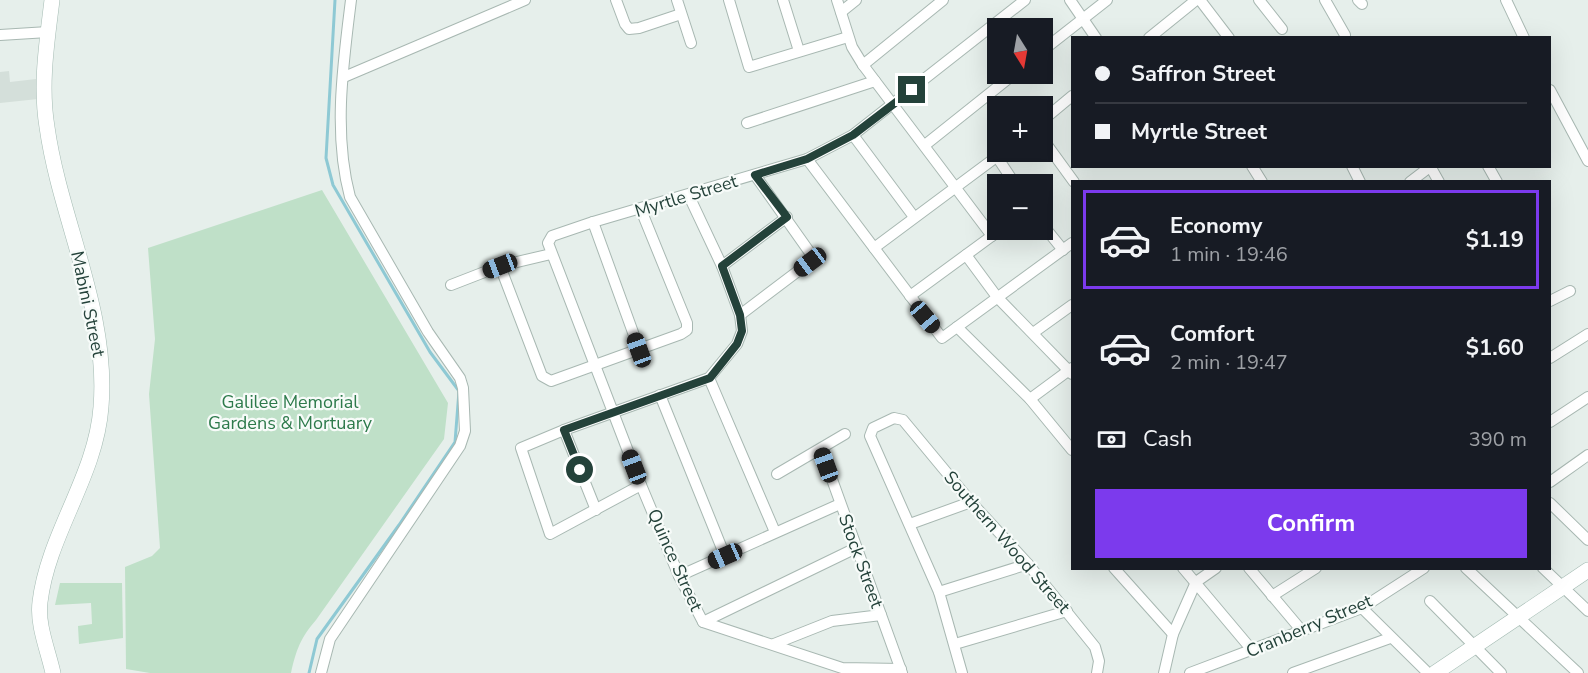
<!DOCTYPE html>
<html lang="en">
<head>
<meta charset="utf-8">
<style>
	body { margin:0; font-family:"Nunito Sans",sans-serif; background:#242831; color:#f1f3f6; height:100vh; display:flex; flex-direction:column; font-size:22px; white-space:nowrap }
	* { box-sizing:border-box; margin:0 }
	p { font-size:20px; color:#9ea1a6 }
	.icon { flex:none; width:33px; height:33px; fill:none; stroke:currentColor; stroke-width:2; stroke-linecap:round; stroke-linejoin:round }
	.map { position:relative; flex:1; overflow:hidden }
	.panel { position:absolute; left:1071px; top:180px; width:480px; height:390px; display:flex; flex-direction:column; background:#171b24; border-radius:0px; box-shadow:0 6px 24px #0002 }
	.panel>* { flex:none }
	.banner { position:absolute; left:1071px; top:36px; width:480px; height:132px; border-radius:0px; box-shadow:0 6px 24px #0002; display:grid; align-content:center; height:132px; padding:0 24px; background:#171b24 }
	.needle { width:39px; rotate:169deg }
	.controls { position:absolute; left:987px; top:18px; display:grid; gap:12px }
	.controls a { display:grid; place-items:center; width:66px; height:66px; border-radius:0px; background:#171b24; box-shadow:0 6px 24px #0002; font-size:30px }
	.end { position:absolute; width:27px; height:27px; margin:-14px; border:8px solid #24423a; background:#fff; box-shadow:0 0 0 3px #fff }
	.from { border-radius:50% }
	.car { position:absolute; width:18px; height:36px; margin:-18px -9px; border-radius:8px; box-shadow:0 0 4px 2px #0007; background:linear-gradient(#222 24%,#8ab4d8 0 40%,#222 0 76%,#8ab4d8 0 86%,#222 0) }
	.banner b { display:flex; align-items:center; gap:21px; height:57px; font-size:22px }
	.banner b+b { border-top:2px solid #363941 }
	.banner i { width:15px; height:15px; background:#f1f3f6 }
	ul { padding:10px 0 0; list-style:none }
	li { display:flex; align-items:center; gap:18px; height:99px; margin:0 12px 9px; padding:0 12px; border:3px solid transparent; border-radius:0px }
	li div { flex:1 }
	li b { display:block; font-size:22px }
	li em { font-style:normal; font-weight:700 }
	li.on { border-color:#7c3aed }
	li>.icon { width:54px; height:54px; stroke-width:1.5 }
	.pay { display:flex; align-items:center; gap:15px; height:66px; padding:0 24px; font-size:22px }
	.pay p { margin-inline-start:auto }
	.cta { display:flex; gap:12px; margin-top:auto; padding:12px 24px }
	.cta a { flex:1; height:69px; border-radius:0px; background:#7c3aed; color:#fff; font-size:24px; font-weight:700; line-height:69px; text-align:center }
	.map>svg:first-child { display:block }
	.built { fill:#d4dfda }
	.green { fill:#bfe0c8 }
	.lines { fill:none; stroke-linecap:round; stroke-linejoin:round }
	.stream { stroke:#8ec9d4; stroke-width:3 }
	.minor-casing { stroke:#a8b8b2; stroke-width:12 }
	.secondary-casing { stroke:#a4bbb3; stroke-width:16 }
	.minor { stroke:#fff; stroke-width:10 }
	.secondary { stroke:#fff; stroke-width:15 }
	.route { stroke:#24423a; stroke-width:8 }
	.labels { text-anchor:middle; stroke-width:4.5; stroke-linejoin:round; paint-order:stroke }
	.street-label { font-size:18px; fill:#24423a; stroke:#f7fbf9 }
	.park-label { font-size:18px; fill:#2d7a4b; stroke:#f7fbf9 }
</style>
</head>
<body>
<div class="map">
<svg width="1588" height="673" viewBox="0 0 1588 673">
	<rect width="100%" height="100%" fill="#e6efeb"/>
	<path class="built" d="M9,71l1,11 26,-3 2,20 -38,4v-31z"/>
	<g class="green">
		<path d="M322,190l126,213 -4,36 -128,181c-15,17 -20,30 -25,53h-141l-24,-4 -1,-102 27,-11 8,-8 -11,-154 6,-55 -7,-91z"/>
		<path d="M60,583h62l1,55 -44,6 -1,-18 14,-2 -1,-21 -36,2z"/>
	</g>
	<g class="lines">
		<path class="stream" d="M309,673l8,-34 82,-114 56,-83 4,-51 -29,-39 -97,-167 -7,-27 9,-158"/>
		<g class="minor-casing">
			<g id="minor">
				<path d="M616,0l9,24 4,5 10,-1 42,-14"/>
				<path d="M677,0l14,43"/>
				<path d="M729,0l20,67 99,-30"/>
				<path d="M783,0l16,51"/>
				<path d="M837,0l15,47 11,18 129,171"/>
				<path d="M1070,0l26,38"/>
				<path d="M1200,0l29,38"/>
				<path d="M1259,0l23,29"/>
				<path d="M1325,0l20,35"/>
				<path d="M1358,0l4,4"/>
				<path d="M1506,0l18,38"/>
				<path d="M841,12l15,-12"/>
				<path d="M0,35l48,-3"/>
				<path d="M1149,38l47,-38"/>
				<path d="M1042,51l65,-51"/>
				<path d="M863,65l80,-65"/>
				<path d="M344,77l181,-77"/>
				<path d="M1550,90l38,71"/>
				<path d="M1042,121l30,-25"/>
				<path d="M747,123l128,-42"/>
				<path d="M853,135l61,82"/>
				<path d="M1042,138l32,44"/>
				<path d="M925,145l89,-71"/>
				<path d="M997,157l18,27"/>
				<path d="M807,159l135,179 130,-95"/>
				<path d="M1252,166l10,16"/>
				<path d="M1352,166l8,16"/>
				<path d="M1430,166l9,16"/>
				<path d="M1488,166l9,16"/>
				<path d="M1410,182l21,-16"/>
				<path d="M593,222l46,127"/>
				<path d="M1042,224l21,26"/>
				<path d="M874,248l129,-96"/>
				<path d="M966,255l31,42 75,77"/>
				<path d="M500,266l42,110 9,5 130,-47 6,-4v-7l-46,-113"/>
				<path d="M722,266l65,-49"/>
				<path d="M451,285l49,-19 51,-12"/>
				<path d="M910,296l90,-66"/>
				<path d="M1550,301l20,-10"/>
				<path d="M740,315l70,-53 3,-5 -58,-82"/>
				<path d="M957,327l73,72 42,51"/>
				<path d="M1033,333l39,-28"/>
				<path d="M1550,358l38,-24"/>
				<path d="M709,378l66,154"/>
				<path d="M660,395l65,161"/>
				<path d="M1030,399l42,-31"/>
				<path d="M1550,422l38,-25"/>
				<path d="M564,430l32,80"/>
				<path d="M821,449l81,224"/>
				<path d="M777,474l68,-40"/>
				<path d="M1550,482l38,-27"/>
				<path d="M641,485l-91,49 -29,-86 43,-18 145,-52 28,-34 5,-13 -2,-16 -18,-49 -33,-70"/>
				<path d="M1550,503l38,37"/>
				<path d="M910,524l61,-22"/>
				<path d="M1114,568l59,66"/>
				<path d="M1183,568l69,82"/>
				<path d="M1249,568l53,63"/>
				<path d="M1466,568l112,105"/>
				<path d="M1543,568l45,43"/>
				<path d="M679,576l161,-72"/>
				<path d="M939,592l89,-28"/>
				<path d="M1272,596l44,-28"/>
				<path d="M1430,601l71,72"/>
				<path d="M1362,608l66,65"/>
				<path d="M703,622l153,-74"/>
				<path d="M774,644l58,-23 49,-6"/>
				<path d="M955,644l112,-33"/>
				<path d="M901,669l-59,-1 -139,-46 -24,-46 -38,-91 -93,-242 4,-7 41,-14 214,-63 46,-24 172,-135"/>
				<path d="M321,673l9,-34 130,-193 5,-15 -2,-43 -3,-10 -32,-46 -78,-135c-17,-63 -7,-133 1,-197"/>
				<path d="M962,673l-23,-81 -69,-156 3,-8 21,-10 9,2 68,82 57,62 67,83 4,14 -2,12"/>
				<path d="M1164,673l9,-39 23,-52 20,-14"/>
				<path d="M1190,673l172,-65 62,-40"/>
				<path d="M1293,673l97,-35"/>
			</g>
		</g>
		<g class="secondary-casing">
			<g id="secondary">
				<path d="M52,0c-5,42 -12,84 -5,127 13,93 62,184 54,280 -5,69 -53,127 -61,195 -3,23 8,48 13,71"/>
				<path d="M1435,673l153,-103"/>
			</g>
		</g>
		<use href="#minor" class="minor"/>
		<use href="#secondary" class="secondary"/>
	</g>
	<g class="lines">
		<path class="route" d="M580,470l-16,-40 146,-52 27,-34 5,-13 -2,-16 -18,-49 65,-49 -32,-42 52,-16 46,-24 59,-45"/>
	</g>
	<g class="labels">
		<g class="street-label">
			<text transform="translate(686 196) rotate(-17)" y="6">Myrtle Street</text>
			<text transform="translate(88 304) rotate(78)" y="6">Mabini Street</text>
			<text transform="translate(1007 542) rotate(49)" y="6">Southern Wood Street</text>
			<text transform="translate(675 560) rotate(66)" y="6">Quince Street</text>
			<text transform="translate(861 561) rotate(70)" y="6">Stock Street</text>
			<text transform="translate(1309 626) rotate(-23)" y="6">Cranberry Street</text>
		</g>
		<g class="park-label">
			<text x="290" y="408">Galilee Memorial<tspan x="290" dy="21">Gardens &amp; Mortuary</tspan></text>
		</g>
	</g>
</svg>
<div class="controls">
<a><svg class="needle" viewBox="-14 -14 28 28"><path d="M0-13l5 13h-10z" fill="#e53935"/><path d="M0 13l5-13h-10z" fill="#9ea1a6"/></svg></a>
<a>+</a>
<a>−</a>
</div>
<i class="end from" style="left:580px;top:470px"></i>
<i class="end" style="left:912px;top:90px"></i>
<i class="car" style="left:810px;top:262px;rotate:233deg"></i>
<i class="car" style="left:500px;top:266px;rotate:249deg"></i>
<i class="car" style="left:925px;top:317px;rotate:140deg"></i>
<i class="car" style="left:639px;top:350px;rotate:340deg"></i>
<i class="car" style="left:826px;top:465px;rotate:340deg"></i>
<i class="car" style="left:634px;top:467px;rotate:339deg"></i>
<i class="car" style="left:725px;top:556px;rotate:246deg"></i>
<div class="banner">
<b><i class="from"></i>Saffron Street</b>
<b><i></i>Myrtle Street</b>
</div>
<section class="panel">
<ul>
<li class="on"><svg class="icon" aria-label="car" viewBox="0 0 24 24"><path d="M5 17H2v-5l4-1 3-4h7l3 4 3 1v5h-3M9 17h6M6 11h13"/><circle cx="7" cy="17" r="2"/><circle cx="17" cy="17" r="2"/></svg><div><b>Economy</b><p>1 min · 19:46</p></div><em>$1.19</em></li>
<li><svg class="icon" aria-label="car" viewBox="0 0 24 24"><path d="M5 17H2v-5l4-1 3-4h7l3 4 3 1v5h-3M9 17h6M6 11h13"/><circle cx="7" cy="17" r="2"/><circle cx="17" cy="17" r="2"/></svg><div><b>Comfort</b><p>2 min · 19:47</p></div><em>$1.60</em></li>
</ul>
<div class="pay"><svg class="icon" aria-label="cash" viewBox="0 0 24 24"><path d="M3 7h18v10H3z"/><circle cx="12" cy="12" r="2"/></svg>Cash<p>390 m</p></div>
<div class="cta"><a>Confirm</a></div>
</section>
</div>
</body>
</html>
